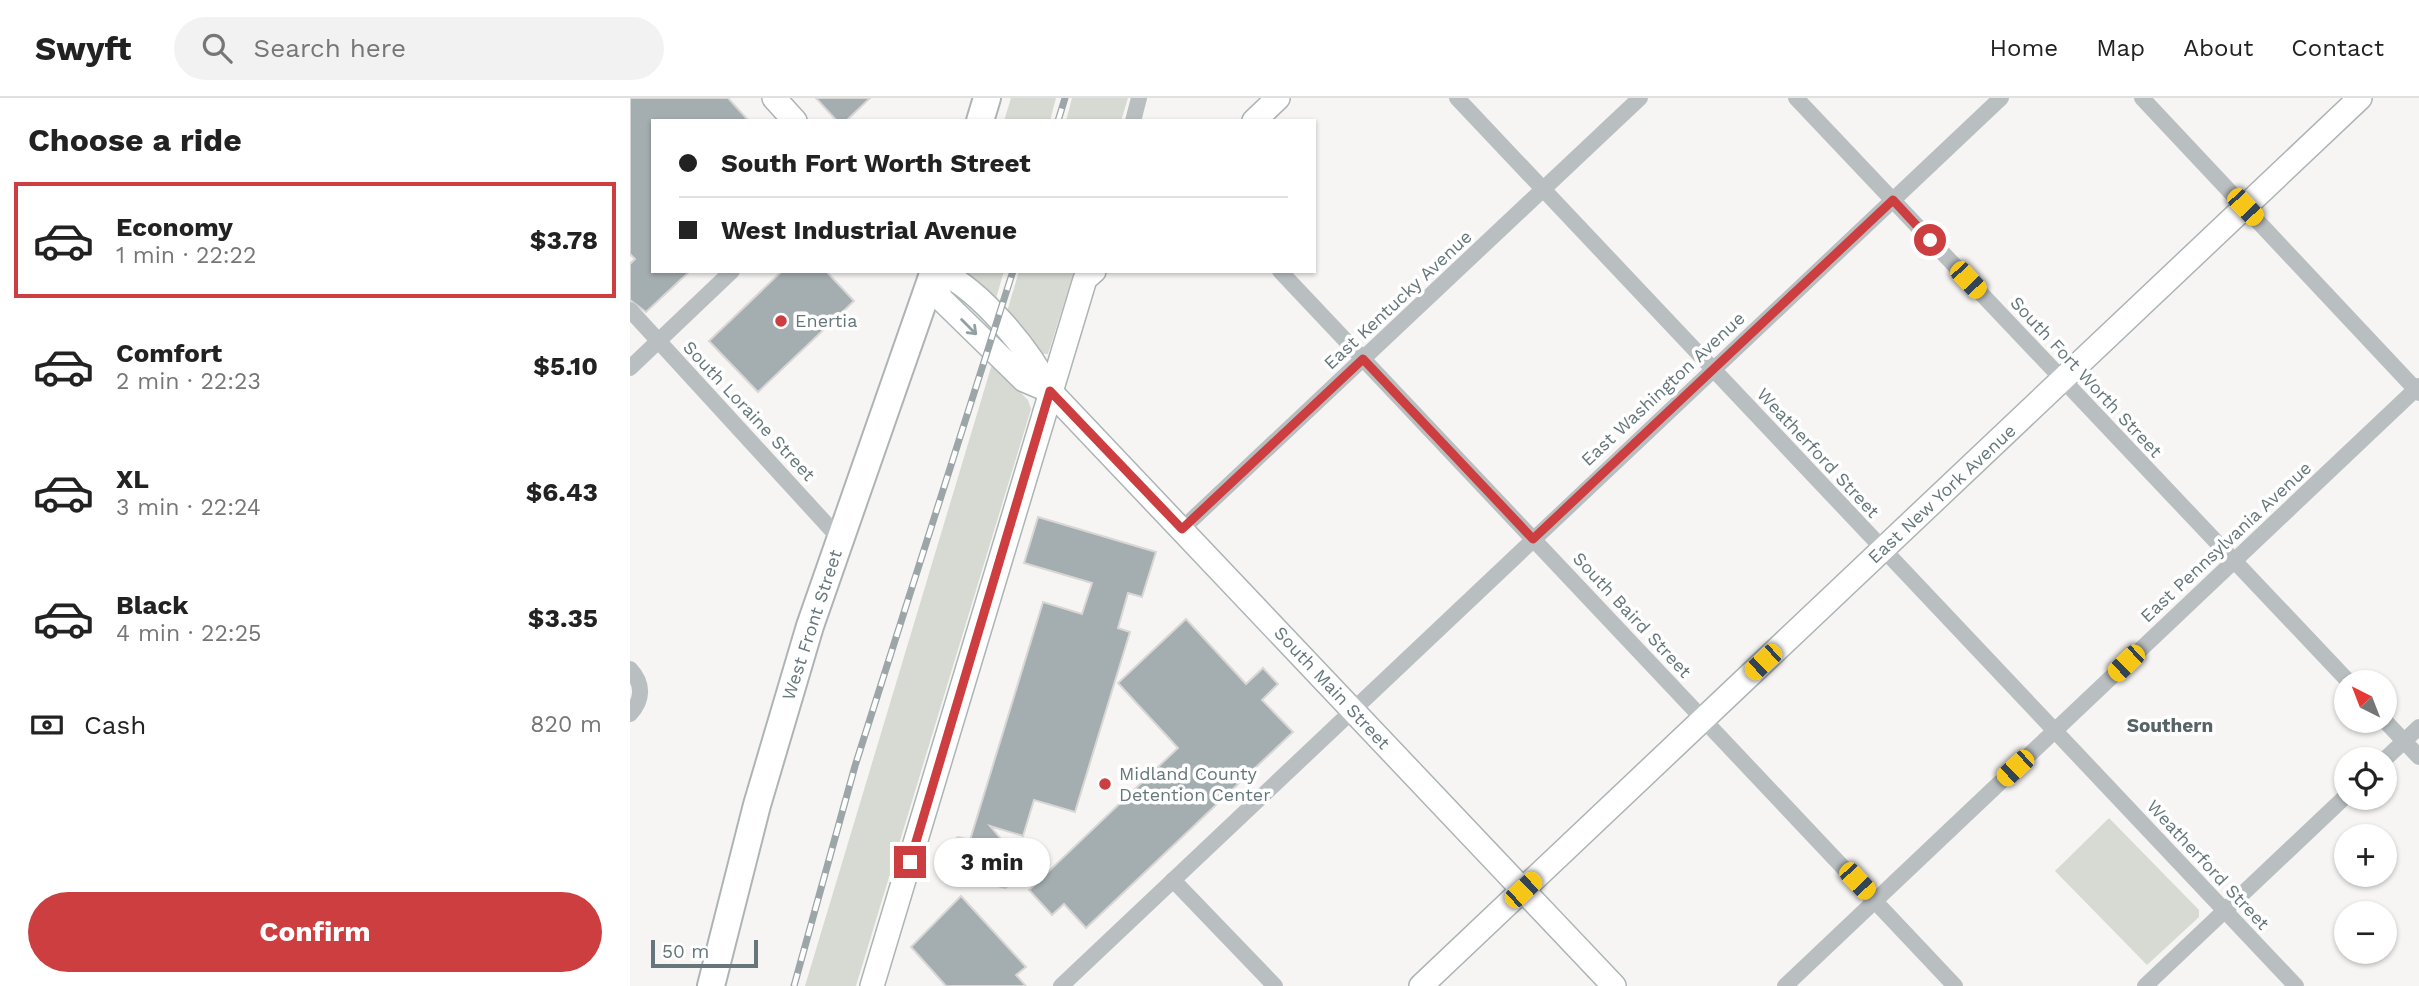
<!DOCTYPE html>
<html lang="en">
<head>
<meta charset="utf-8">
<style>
	body { margin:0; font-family:"Work Sans",sans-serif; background:#f2f2f2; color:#222; height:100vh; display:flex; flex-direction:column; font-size:26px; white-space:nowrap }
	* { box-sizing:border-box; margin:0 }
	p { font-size:23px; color:#767676 }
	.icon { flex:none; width:38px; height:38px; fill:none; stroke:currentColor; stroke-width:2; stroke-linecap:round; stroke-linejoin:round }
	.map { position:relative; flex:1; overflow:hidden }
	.details { display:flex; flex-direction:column; background:#fff; width:630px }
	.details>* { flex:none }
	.hud { position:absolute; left:21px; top:21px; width:665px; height:154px; border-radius:0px; box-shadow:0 2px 5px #0004; display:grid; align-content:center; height:154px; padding:0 28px; background:#fff }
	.needle { width:46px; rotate:318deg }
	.buttons { position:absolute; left:1704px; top:572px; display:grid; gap:14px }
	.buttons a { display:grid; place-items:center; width:63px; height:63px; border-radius:50%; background:#fff; box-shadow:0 2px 5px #0004; font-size:35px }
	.scale { position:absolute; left:21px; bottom:18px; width:107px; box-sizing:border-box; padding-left:7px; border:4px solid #65777a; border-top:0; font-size:19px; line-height:24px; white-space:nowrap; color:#65777a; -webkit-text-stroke:5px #fff; paint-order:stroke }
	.end { position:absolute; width:32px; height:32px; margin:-16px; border:9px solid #cc3e3f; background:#fff; box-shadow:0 0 0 4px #fff }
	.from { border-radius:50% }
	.bubble { position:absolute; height:49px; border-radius:24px; background:#fff; box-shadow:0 2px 5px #0004; font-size:23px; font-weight:700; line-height:49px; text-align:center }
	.car { position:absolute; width:21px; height:42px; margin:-21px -10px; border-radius:9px; box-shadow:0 0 5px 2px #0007; background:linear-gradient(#f5c518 24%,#345 0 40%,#f5c518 0 76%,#345 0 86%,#f5c518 0) }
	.hud b { display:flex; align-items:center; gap:24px; height:66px; font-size:26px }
	.hud b+b { border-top:2px solid #e0e0e0 }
	.hud i { width:18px; height:18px; background:#222 }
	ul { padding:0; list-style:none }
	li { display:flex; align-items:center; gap:21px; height:116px; margin:0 14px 10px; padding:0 14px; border:4px solid transparent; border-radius:0px }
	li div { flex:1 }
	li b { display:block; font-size:26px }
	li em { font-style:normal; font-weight:700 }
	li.current { border-color:#cc3e3f }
	li>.icon { width:63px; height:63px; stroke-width:1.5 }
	h2 { padding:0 28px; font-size:32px; line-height:84px }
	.pay { display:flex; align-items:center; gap:18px; height:77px; padding:0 28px; font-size:26px }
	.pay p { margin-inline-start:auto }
	.action { display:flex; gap:14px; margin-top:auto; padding:14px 28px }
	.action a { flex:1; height:80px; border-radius:42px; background:#cc3e3f; color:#fff; font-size:28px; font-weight:700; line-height:80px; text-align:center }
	header { display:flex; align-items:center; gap:42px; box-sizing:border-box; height:98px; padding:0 35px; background:#fff; border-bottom:2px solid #e0e0e0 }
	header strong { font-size:33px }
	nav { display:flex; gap:38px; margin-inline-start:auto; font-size:24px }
	.search { width:490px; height:63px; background:#f2f2f2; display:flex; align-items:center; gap:18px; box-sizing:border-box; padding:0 24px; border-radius:38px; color:#767676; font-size:26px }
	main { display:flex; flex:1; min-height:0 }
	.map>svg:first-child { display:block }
	.green { fill:#d7dad3 }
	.building { fill:#a4adaf; stroke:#d8d7d6; stroke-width:2 }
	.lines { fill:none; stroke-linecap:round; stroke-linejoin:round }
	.secondary-casing { stroke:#acb4b5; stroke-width:26 }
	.primary-casing { stroke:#aeb4b5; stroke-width:30 }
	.street { stroke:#b9bfc1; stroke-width:16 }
	.secondary { stroke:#fff; stroke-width:23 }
	.primary { stroke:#fff; stroke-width:26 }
	.rail-casing { stroke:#9ca5a7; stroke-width:7 }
	.rail { stroke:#fff; stroke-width:4.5; stroke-dasharray:13; stroke-linecap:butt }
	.oneway { stroke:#93a0a2 }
	.route { stroke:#cc3e3f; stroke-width:9 }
	.poi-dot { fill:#cc3e3f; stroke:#fff; stroke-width:2.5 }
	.labels { text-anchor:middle; stroke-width:7; stroke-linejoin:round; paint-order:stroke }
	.street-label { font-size:18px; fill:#65777a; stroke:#fff }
	.poi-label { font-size:18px; fill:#65777a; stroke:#fff; text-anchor:start }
	.neighbourhood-label { font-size:19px; font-weight:bold; fill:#566367; stroke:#fff }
</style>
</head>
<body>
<header>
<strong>Swyft</strong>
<div class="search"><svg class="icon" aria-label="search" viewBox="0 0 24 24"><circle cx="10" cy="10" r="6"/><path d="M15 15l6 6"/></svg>Search here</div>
<nav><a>Home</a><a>Map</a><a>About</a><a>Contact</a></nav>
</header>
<main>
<section class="details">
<h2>Choose a ride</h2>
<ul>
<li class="current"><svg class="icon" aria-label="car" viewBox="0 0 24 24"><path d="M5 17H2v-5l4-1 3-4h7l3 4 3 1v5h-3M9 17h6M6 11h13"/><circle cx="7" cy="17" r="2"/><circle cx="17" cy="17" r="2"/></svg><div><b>Economy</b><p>1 min · 22:22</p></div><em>$3.78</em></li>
<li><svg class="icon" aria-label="car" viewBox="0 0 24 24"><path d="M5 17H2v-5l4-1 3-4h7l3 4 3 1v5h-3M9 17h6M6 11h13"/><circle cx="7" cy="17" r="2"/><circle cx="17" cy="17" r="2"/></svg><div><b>Comfort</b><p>2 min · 22:23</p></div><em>$5.10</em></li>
<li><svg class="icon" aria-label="car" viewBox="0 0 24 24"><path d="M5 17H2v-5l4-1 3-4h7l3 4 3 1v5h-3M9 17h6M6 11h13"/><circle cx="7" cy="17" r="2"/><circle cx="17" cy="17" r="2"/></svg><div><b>XL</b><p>3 min · 22:24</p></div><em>$6.43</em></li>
<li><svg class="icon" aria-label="car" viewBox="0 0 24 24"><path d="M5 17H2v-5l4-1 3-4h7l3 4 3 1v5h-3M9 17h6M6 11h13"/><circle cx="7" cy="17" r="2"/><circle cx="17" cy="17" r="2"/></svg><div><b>Black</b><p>4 min · 22:25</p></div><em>$3.35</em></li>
</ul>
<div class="pay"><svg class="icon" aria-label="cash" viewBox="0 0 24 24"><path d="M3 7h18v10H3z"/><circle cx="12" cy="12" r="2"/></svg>Cash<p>820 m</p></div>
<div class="action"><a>Confirm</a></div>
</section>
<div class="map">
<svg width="1789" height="888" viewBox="0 0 1789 888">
	<rect width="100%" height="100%" fill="#f6f5f3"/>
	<g class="green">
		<path d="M381,0h45l-6,23h-46z"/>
		<path d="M442,0h56l-7,23h-55z"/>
		<path d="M332,173h42l-10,34z"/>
		<path d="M389,173h55l-26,83h-8l-34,-39z"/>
		<path d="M362,266l36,36 3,9 -175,577h-51z"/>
		<path d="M1479,720l90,92v7l-52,48 -92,-94z"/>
	</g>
	<g class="building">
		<path d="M0,0h98l21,23h-96v150h37l-44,41 -16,-12v-36l5,-5 -5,-5z"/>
		<path d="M186,0h54l-24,23h-9z"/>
		<path d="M152,173h44l28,30 -96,91 -49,-51z"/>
		<path d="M408,419l118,35 -14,45 -14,-4 -10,35 12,4 -55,180 -41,-12 -11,36 -33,-10 28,33 4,9 -6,12 -11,8 -59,-16 -4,-5 -1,-9 4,-11 13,-10 12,3 73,-238 39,12 10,-31 -68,-20z"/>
		<path d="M556,521l60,65 17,-16 15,16 -16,16 31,32 -207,196 -22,-24 -12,11 -23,-25 149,-142 -60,-65z"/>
		<path d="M331,798l65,71 -10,8 10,11h-80l-35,-39z"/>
	</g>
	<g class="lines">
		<g class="secondary-casing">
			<g id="secondary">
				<path d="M144,0l21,23"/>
				<path d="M624,23l24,-23"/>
				<path d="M305,173l5,27 84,82 26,11"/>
				<path d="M310,173c42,21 90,79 110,120l564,595"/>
				<path d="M242,888l213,-707 9,-8"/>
				<path d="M791,888l939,-888"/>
			</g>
		</g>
		<g class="primary-casing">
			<g id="primary">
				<path d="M350,23l7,-23"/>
				<path d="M81,888l46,-181 53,-179 124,-355"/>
			</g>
		</g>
		<g class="street">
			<path d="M827,0l839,888"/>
			<path d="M1166,0l553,584"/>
			<path d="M1512,0l277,295"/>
			<path d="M503,23l6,-23"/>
			<path d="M650,173l675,715"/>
			<path d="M0,212l210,229"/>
			<path d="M0,270l102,-97"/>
			<path d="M552,431l458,-431"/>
			<path d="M0,571c14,15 13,31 0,45"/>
			<path d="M1755,623l34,36"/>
			<path d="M1754,662l35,-33"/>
			<path d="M543,782l102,106"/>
			<path d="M431,888l940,-888"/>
			<path d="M1155,888l634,-600"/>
			<path d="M1515,888l202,-191"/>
		</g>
		<use href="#secondary" class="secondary"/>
		<use href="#primary" class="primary"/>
		<g class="rail-casing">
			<g id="rail">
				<path d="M428,23l7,-23"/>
				<path d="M164,888l61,-220 158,-495"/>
			</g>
		</g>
		<use href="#rail" class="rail"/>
	</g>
	<defs><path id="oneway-shaft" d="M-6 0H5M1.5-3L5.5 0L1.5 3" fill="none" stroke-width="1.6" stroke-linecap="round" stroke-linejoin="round" transform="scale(1.75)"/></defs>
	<use class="oneway" href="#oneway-shaft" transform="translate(339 229) rotate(45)"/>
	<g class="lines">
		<path class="route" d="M280,764l140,-471 132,138 181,-170 170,180 360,-339 37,40"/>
	</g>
	<g class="poi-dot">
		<circle cx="151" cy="223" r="7"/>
		<circle cx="475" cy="686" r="7"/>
	</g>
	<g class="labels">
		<g class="street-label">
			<text transform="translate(768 202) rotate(-43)" y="6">East Kentucky Avenue</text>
			<text transform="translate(1456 279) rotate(47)" y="6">South Fort Worth Street</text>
			<text transform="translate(1033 291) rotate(-43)" y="6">East Washington Avenue</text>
			<text transform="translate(119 313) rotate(47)" y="6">South Loraine Street</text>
			<text transform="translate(1188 355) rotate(47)" y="6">Weatherford Street</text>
			<text transform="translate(1312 396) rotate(-43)" y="6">East New York Avenue</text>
			<text transform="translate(1596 444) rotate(-43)" y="6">East Pennsylvania Avenue</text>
			<text transform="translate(1002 517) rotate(47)" y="6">South Baird Street</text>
			<text transform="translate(182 527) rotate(-72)" y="6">West Front Street</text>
			<text transform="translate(702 590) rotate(47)" y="6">South Main Street</text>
			<text transform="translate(1578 767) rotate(47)" y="6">Weatherford Street</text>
		</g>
		<g class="poi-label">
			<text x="165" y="229">Enertia</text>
			<text x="489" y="682">Midland County<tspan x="489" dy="21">Detention Center</tspan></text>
		</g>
		<g class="neighbourhood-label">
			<text x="1540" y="634">Southern</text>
		</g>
	</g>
</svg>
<div class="buttons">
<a><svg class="needle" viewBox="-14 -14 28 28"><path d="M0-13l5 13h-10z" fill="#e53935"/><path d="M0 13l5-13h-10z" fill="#767676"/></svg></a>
<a><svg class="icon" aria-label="locate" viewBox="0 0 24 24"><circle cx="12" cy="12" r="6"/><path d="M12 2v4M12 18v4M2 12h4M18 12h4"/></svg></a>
<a>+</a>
<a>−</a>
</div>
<div class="scale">50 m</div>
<i class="end from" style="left:1300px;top:142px"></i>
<i class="end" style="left:280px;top:764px"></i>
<div class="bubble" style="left:304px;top:740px;width:116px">3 min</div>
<i class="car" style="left:1615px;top:109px;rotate:137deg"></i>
<i class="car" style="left:1338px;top:182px;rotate:137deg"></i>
<i class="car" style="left:1133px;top:564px;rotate:227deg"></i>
<i class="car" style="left:1496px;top:565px;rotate:226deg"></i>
<i class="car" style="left:1385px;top:670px;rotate:227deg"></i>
<i class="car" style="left:1227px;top:783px;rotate:137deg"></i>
<i class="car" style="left:893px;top:792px;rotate:47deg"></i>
<div class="hud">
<b><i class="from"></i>South Fort Worth Street</b>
<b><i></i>West Industrial Avenue</b>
</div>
</div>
</main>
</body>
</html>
